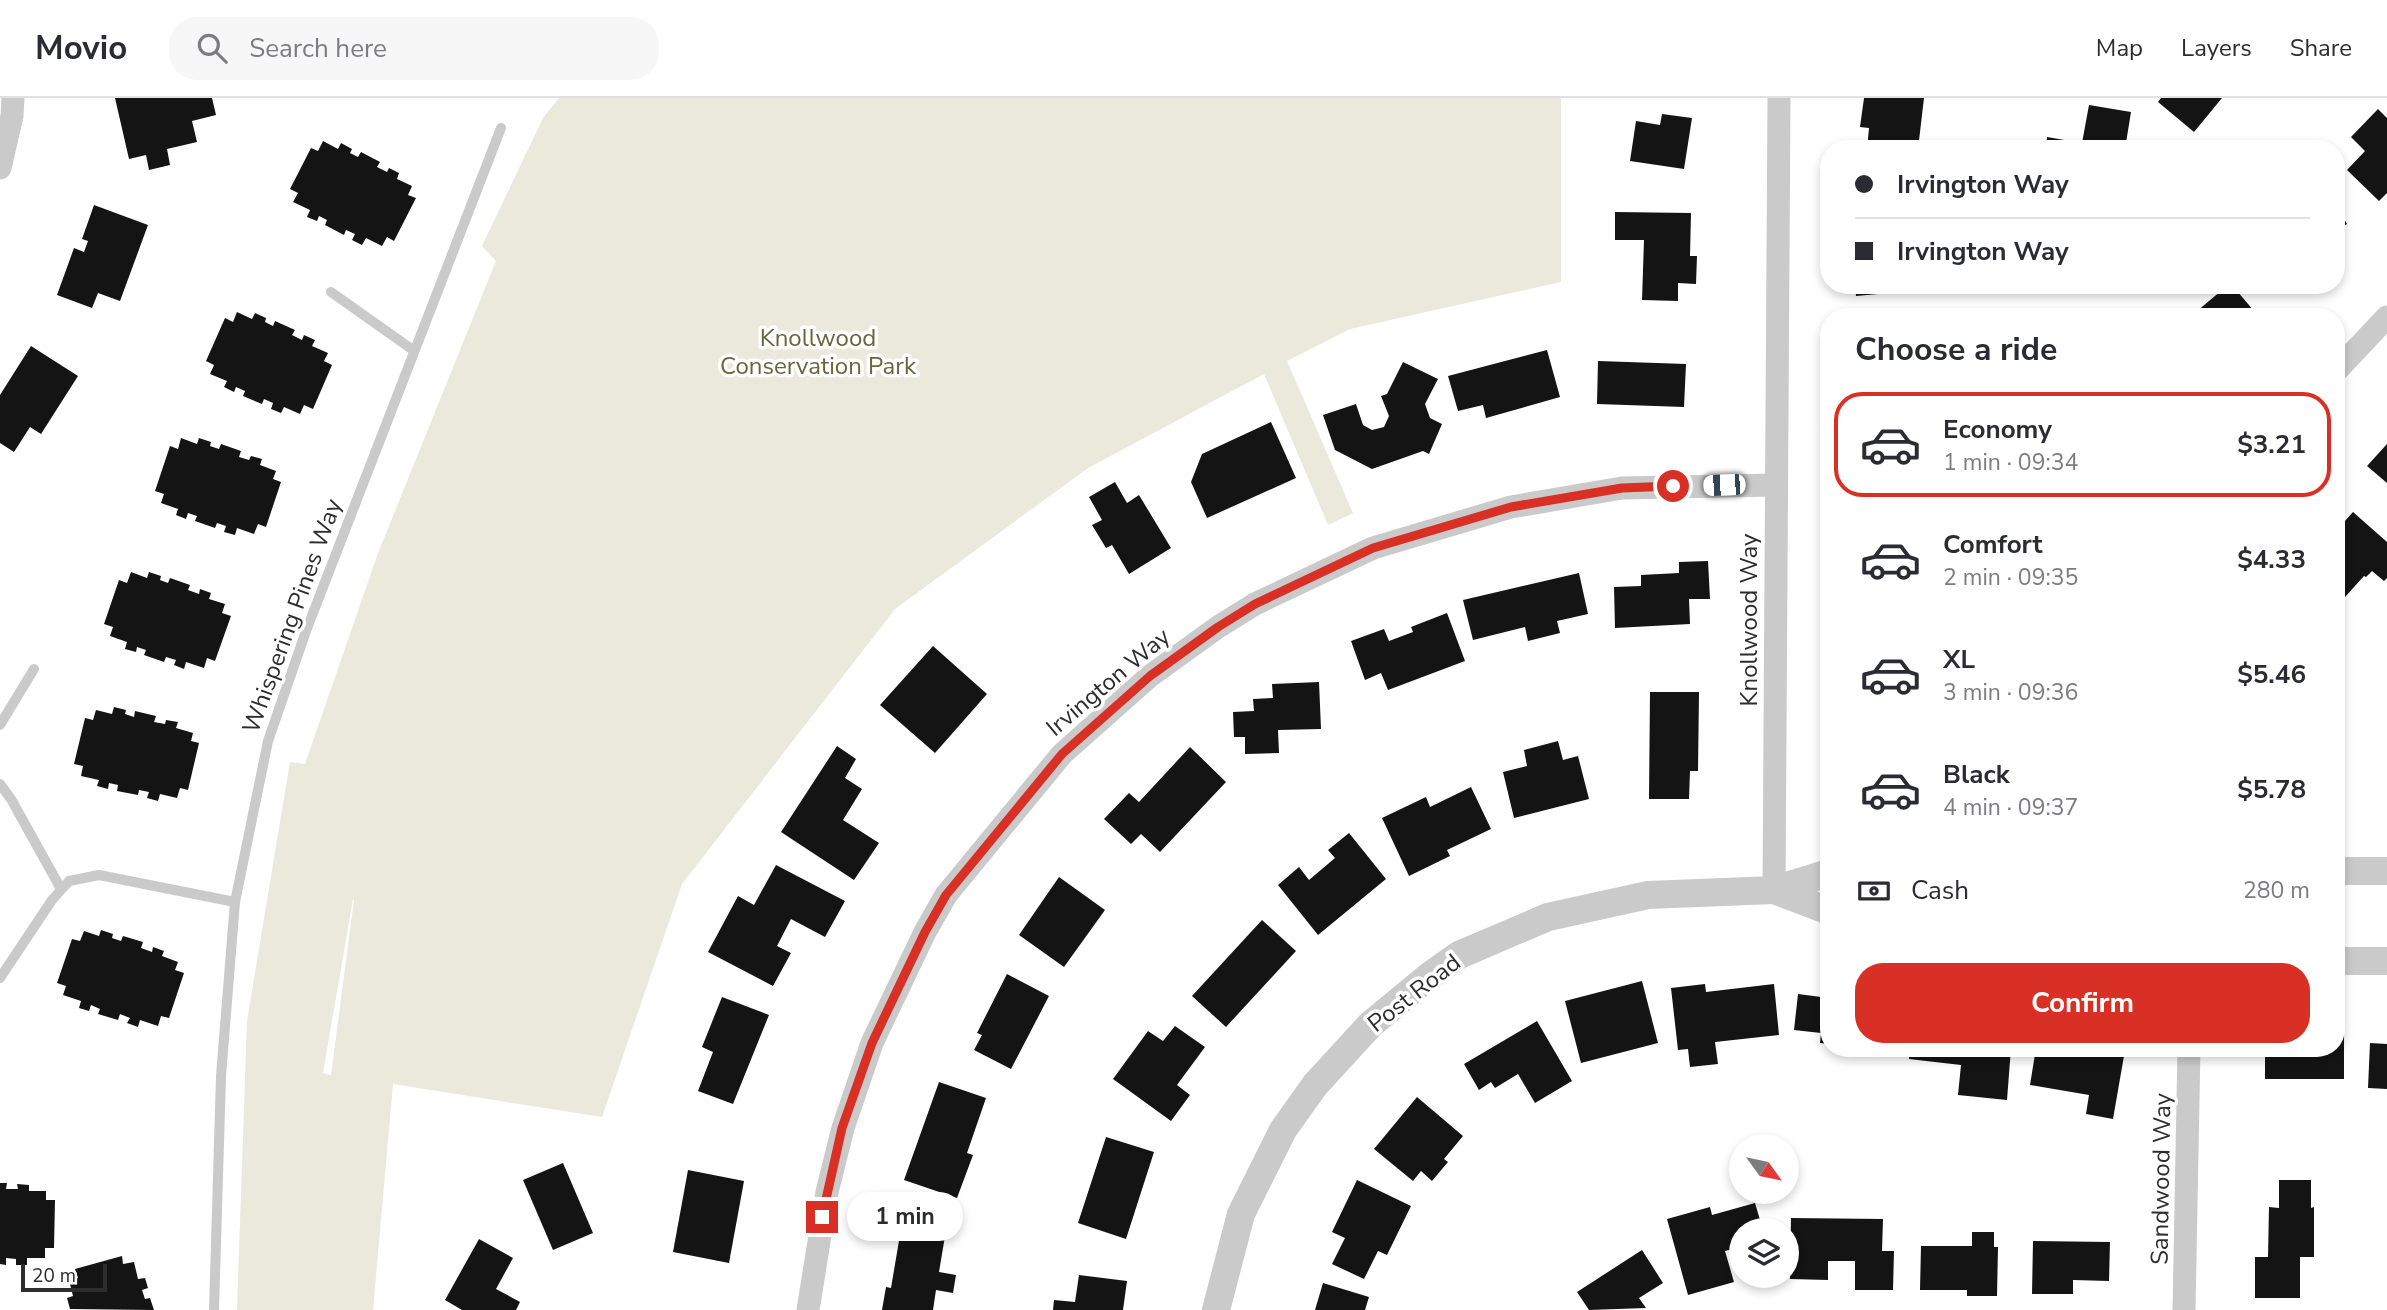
<!DOCTYPE html>
<html lang="en">
<head>
<meta charset="utf-8">
<style>
	body { margin:0; font-family:"Nunito Sans",sans-serif; background:#f7f7f7; color:#2b2b33; height:100vh; display:flex; flex-direction:column; font-size:26px; white-space:nowrap }
	* { box-sizing:border-box; margin:0 }
	p { font-size:23px; color:#7c7c81 }
	.icon { flex:none; width:38px; height:38px; fill:none; stroke:currentColor; stroke-width:2; stroke-linecap:round; stroke-linejoin:round }
	.map { position:relative; flex:1; overflow:hidden }
	.panel { position:absolute; left:1820px; top:210px; width:525px; height:749px; display:flex; flex-direction:column; background:#fff; border-radius:28px; box-shadow:0 4px 10px #0003 }
	.panel>* { flex:none }
	.hud { position:absolute; left:1820px; top:42px; width:525px; height:154px; border-radius:28px; box-shadow:0 4px 10px #0003; display:grid; align-content:center; height:154px; padding:0 35px; background:#fff }
	.needle { width:46px; rotate:123deg }
	.buttons { position:absolute; left:1729px; top:1036px; display:grid; gap:14px }
	.buttons a { display:grid; place-items:center; width:70px; height:70px; border-radius:50%; background:#fff; box-shadow:0 4px 10px #0003; font-size:35px }
	.scale { position:absolute; left:21px; bottom:18px; width:86px; box-sizing:border-box; padding-left:7px; border:4px solid #2d2d2d; border-top:0; font-size:19px; line-height:24px; white-space:nowrap; color:#2d2d2d; -webkit-text-stroke:5px #fff; paint-order:stroke }
	.end { position:absolute; width:32px; height:32px; margin:-16px; border:9px solid #d93025; background:#fff; box-shadow:0 0 0 4px #fff }
	.from { border-radius:50% }
	.bubble { position:absolute; height:49px; border-radius:24px; background:#fff; box-shadow:0 4px 10px #0003; font-size:23px; font-weight:700; line-height:49px; text-align:center }
	.car { position:absolute; width:21px; height:42px; margin:-21px -10px; border-radius:9px; box-shadow:0 0 5px 2px #0007; background:linear-gradient(#fff 24%,#345 0 40%,#fff 0 76%,#345 0 86%,#fff 0) }
	.hud b { display:flex; align-items:center; gap:24px; height:66px; font-size:26px }
	.hud b+b { border-top:2px solid #e1e1e2 }
	.hud i { width:18px; height:18px; background:#2b2b33 }
	ul { padding:0; list-style:none }
	li { display:flex; align-items:center; gap:21px; height:105px; margin:0 14px 10px; padding:0 21px; border:4px solid transparent; border-radius:28px }
	li div { flex:1 }
	li b { display:block; font-size:26px }
	li em { font-style:normal; font-weight:700 }
	li.active { border-color:#d93025 }
	li>.icon { width:63px; height:63px; stroke-width:1.5 }
	h2 { padding:0 35px; font-size:32px; line-height:84px }
	.pay { display:flex; align-items:center; gap:18px; height:77px; padding:0 35px; font-size:26px }
	.pay p { margin-inline-start:auto }
	.button { display:flex; gap:14px; margin-top:auto; padding:14px 35px }
	.button a { flex:1; height:80px; border-radius:28px; background:#d93025; color:#fff; font-size:28px; font-weight:700; line-height:80px; text-align:center }
	header { display:flex; align-items:center; gap:42px; box-sizing:border-box; height:98px; padding:0 35px; background:#fff; border-bottom:2px solid #e1e1e2 }
	header strong { font-size:33px }
	nav { display:flex; gap:38px; margin-inline-start:auto; font-size:24px }
	.search { width:490px; height:63px; background:#f7f7f7; display:flex; align-items:center; gap:18px; box-sizing:border-box; padding:0 24px; border-radius:28px; color:#7c7c81; font-size:26px }
	.map>svg:first-child { display:block }
	.green { fill:#eae9db; fill-rule:evenodd }
	.building { fill:#141414 }
	.lines { fill:none; stroke-linecap:round; stroke-linejoin:round }
	.service { stroke:#cacaca; stroke-width:10 }
	.minor { stroke:#cacaca; stroke-width:23 }
	.tertiary { stroke:#cacaca; stroke-width:28 }
	.route { stroke:#d93025; stroke-width:9 }
	.labels { text-anchor:middle; stroke-width:7; stroke-linejoin:round; paint-order:stroke }
	.park-label { font-size:24px; fill:#67663c; stroke:#fff }
	.street-label { font-size:24px; fill:#2d2d2d; stroke:#fff }
</style>
</head>
<body>
<header>
<strong>Movio</strong>
<div class="search"><svg class="icon" aria-label="search" viewBox="0 0 24 24"><circle cx="10" cy="10" r="6"/><path d="M15 15l6 6"/></svg>Search here</div>
<nav><a>Map</a><a>Layers</a><a>Share</a></nav>
</header>
<div class="map">
<svg width="2387" height="1212" viewBox="0 0 2387 1212">
	<rect width="100%" height="100%" fill="#fff"/>
	<path class="green" d="M559,0h1002v184l-211,47 -63,32 66,152 -25,12 -64,-151 -176,94 -193,141 -213,275 -80,233 -209,-33 -20,226h-136l10,-289 43,-259 15,2 73,-211 118,-292 -14,-15 61,-128zM353,801l1,1 -23,175 -8,-2z"/>
	<g class="building">
		<path d="M115,0h97l4,17 -24,6 5,21 -30,7 3,16 -21,5 -3,-15 -17,4z"/>
		<path d="M1864,0h60l-6,51h-51l2,-21 -9,-1z"/>
		<path d="M2161,0h61l-28,34 -36,-30z"/>
		<path d="M2089,7l42,7 -6,37h-79l1,-12 35,6z"/>
		<path d="M2378,11l9,9v75l-8,8 -32,-31 18,-19 -14,-14z"/>
		<path d="M1662,16l30,4 -8,51 -54,-8 6,-40 24,4z"/>
		<path d="M323,43l15,8 3,-6 11,6 -2,4 8,4 3,-5 19,10 -3,5 10,5 2,-4 10,5 -2,6 15,7 -4,9 8,3 -22,43 -7,-4 -5,9 -16,-8 -4,7 -10,-5 3,-6 -9,-4 -2,5 -19,-10 2,-5 -8,-4 -2,5 -10,-4 3,-7 -17,-8 5,-9 -8,-4 21,-41 7,3z"/>
		<path d="M94,107l54,20 -28,76 -22,-8 -6,15 -35,-13 17,-47 10,4 4,-11 -6,-2z"/>
		<path d="M2336,107l11,19 -11,6z"/>
		<path d="M1615,114l76,1 -1,43h7l-1,28 -18,-1v18l-36,-1 2,-60h-29z"/>
		<path d="M1855,187h89v3l-88,8z"/>
		<path d="M2228,187h4l27,32h-69z"/>
		<path d="M237,214l15,7 3,-6 11,5 -1,4 8,4 2,-5 20,9 -3,5 10,5 2,-5 11,5 -3,6 16,7 -4,8 8,4 -19,44 -9,-4 -4,9 -16,-7 -3,6 -10,-4 2,-6 -9,-4 -2,5 -19,-8 2,-5 -9,-4 -2,5 -10,-5 3,-6 -17,-7 4,-9 -8,-4 19,-43 8,4z"/>
		<path d="M31,248l47,30 -37,58 -11,-7 -16,25 -14,-9v-48z"/>
		<path d="M1547,252l13,47 -74,21 -3,-13 -25,6 -10,-35z"/>
		<path d="M1598,263l88,3 -2,43 -87,-3z"/>
		<path d="M1403,264l35,17 -13,25 5,14 12,6 -13,30 -6,-3 -51,18 -37,-19 -12,-35 33,-11 7,21 9,5 12,-3 5,-11 -8,-20 6,-2z"/>
		<path d="M1271,324l25,56 -89,40 -16,-36 11,-28z"/>
		<path d="M181,340l16,6 2,-6 12,4 -1,4 9,3 2,-5 20,7 -2,6 10,3 2,-4 11,3 -2,6 16,6 -3,8 8,3 -15,45 -8,-3 -4,10 -17,-6 -2,7 -11,-3 2,-6 -9,-3 -2,5 -20,-7 2,-5 -9,-3 -2,6 -10,-4 2,-6 -17,-6 3,-9 -9,-3 15,-45 8,3z"/>
		<path d="M2387,346v39l-20,-17z"/>
		<path d="M1115,384l12,21 12,-8 32,53 -42,26 -17,-29 -6,3 -14,-23 10,-5 -13,-23z"/>
		<path d="M2353,414l34,30v36l-3,3 -12,-10 -6,6 -2,-1 -28,31v-76z"/>
		<path d="M1708,463l2,38h-21l1,25 -75,4 -1,-41 27,-1v-11l38,-2v-11z"/>
		<path d="M131,474l16,6 2,-6 12,4 -1,4 8,3 2,-5 20,7 -2,5 11,4 1,-5 11,4 -2,6 16,5 -3,9 9,3 -16,45 -8,-3 -3,10 -18,-6 -2,7 -10,-4 2,-5 -10,-3 -2,5 -20,-7 2,-5 -9,-3 -1,5 -11,-3 2,-7 -17,-6 3,-9 -9,-3 15,-44 8,3z"/>
		<path d="M1579,475l9,41 -31,7 3,12 -32,8 -3,-14 -52,13 -10,-40z"/>
		<path d="M1447,515l18,48 -77,29 -7,-17 -16,7 -14,-39 33,-12 5,12 24,-9 -2,-5z"/>
		<path d="M933,548l54,48 -52,59 -55,-48z"/>
		<path d="M1319,584l2,47 -43,1 1,23 -34,1v-17h-11l-1,-25 21,-1 -1,-12 20,-1 -1,-14z"/>
		<path d="M1650,594h49l-1,79h-8l-1,28h-40z"/>
		<path d="M114,609l12,3 -1,4 9,3 1,-6 21,5 -2,6 11,2 1,-4 12,2 -2,6 17,5 -2,8 8,2 -11,47 -8,-2 -3,10 -17,-4 -2,7 -11,-3 2,-6 -10,-2 -1,5 -21,-4 1,-6 -9,-2 -1,6 -11,-3 2,-6 -18,-4 2,-10 -9,-2 11,-46 8,2 3,-10 16,4z"/>
		<path d="M1558,643l5,19 15,-4 11,43 -75,19 -11,-46 24,-6 -3,-16z"/>
		<path d="M837,648l19,13 -11,19 17,11 -19,31 36,23 -25,37 -73,-48z"/>
		<path d="M1190,649l36,35 -66,70 -19,-18 -10,10 -27,-25 25,-26 10,9z"/>
		<path d="M1471,689l20,42 -44,21 3,6 -41,20 -27,-58 44,-21 4,10z"/>
		<path d="M1349,735l37,46 -68,56 -40,-50 21,-18 10,13 26,-22 -7,-8z"/>
		<path d="M776,767l69,36 -20,36 -34,-18 -14,27 14,7 -18,33 -65,-34 30,-56 16,9z"/>
		<path d="M1059,779l46,33 -41,57 -45,-32z"/>
		<path d="M1262,822l34,31 -70,76 -34,-31z"/>
		<path d="M101,832l12,4 -1,4 9,3 2,-5 20,6 -2,6 11,4 1,-5 11,4 -2,5 16,6 -3,8 9,3 -15,45 -8,-2 -3,10 -18,-6 -2,7 -11,-4 3,-5 -10,-4 -2,6 -20,-6 2,-5 -9,-4 -2,6 -10,-3 2,-7 -18,-6 3,-9 -9,-3 15,-44 8,2 4,-10 15,5z"/>
		<path d="M1007,876l42,22 -38,73 -37,-19 8,-15 -5,-2z"/>
		<path d="M1642,883l16,62 -77,20 -16,-62z"/>
		<path d="M1705,886l1,8 68,-8 5,51 -64,7 3,22 -28,3 -2,-18 -10,1 -7,-62z"/>
		<path d="M1798,896l31,4v46l-9,-1 1,-10 -27,-3z"/>
		<path d="M722,899l47,18 -36,89 -35,-13 15,-39 -11,-5z"/>
		<path d="M1537,923l35,60 -37,22 -17,-29 -23,14 -4,-6 -12,8 -15,-26z"/>
		<path d="M1175,928l30,21 -28,38 13,10 -19,26 -58,-42 35,-48 15,10z"/>
		<path d="M2336,938h8v43h-79v-31h71z"/>
		<path d="M2370,945l17,1v45l-19,-1z"/>
		<path d="M1910,950h101l-4,52 -49,-5 3,-30 -52,-6z"/>
		<path d="M2036,950l89,2 -12,69 -27,-5 3,-19 -59,-10z"/>
		<path d="M939,984l47,16 -19,55 6,2 -16,43 -53,-18z"/>
		<path d="M1417,999l46,39 -19,23 4,3 -16,19 -11,-10 -8,10 -39,-32z"/>
		<path d="M1106,1039l48,15 -28,87 -48,-16z"/>
		<path d="M563,1065l30,70 -40,17 -30,-70z"/>
		<path d="M688,1072l56,11 -15,82 -56,-11z"/>
		<path d="M1357,1082l54,26 -24,49 -9,-4 -14,28 -32,-15 13,-26 -13,-6z"/>
		<path d="M2279,1082h32v28l3,-1v50h-14v41h-45v-41h13l1,-50 10,1z"/>
		<path d="M0,1085h7l-1,6h12l-1,-5 12,1v6h17v9h9l-1,48h-9v10h-18v7h-11v-6l-10,-1v7l-6,-1z"/>
		<path d="M1755,1105l8,27h-22v17l-16,4 9,31 -46,13 -21,-76 43,-12 2,8z"/>
		<path d="M1791,1120l92,1 -1,32h12l-1,39h-38v-29h-27v19l-38,-1z"/>
		<path d="M902,1125l44,7 -7,42 17,3 -3,18 -17,-3 -3,20h-51l4,-23 5,1z"/>
		<path d="M1972,1134h22v15h4l-1,49h-30v-6h-47l1,-44h51z"/>
		<path d="M479,1141l34,19 -17,31 24,13 -4,8h-54l-17,-10z"/>
		<path d="M2033,1143l77,1 -1,39 -36,-1v14h-41z"/>
		<path d="M1642,1152l21,33 -24,15 7,10 -57,2 -12,-18z"/>
		<path d="M122,1158l1,8 11,-2 4,17 7,-1 3,10 -6,2 3,9 5,-1 4,12 -84,-1 -3,-11 6,-2 -4,-16 9,-2 -3,-9z"/>
		<path d="M1079,1177l48,6 -4,29h-70l1,-10 21,2z"/>
		<path d="M1323,1185l46,14 -4,13h-50z"/>
	</g>
	<g class="lines">
		<g class="service">
			<path d="M331,194l82,58"/>
			<path d="M0,627l34,-56"/>
			<path d="M0,686l11,15 50,90"/>
			<path d="M0,880l52,-78 17,-19 30,-6 136,27"/>
			<path d="M214,1212l7,-234 14,-174 33,-161 38,-110 195,-503"/>
		</g>
		<g class="minor">
			<path d="M0,70l12,-52 1,-18"/>
			<path d="M2336,273l51,-54"/>
			<path d="M1774,792l5,-792"/>
			<path d="M808,1212l19,-118 16,-64 29,-85 53,-111 21,-37 116,-141 88,-78 68,-49 37,-23 118,-56 138,-41 111,-19 154,-3"/>
			<path d="M2184,1212l5,-262"/>
		</g>
		<g class="tertiary">
			<path d="M2336,773h51"/>
			<path d="M1774,792l55,21"/>
			<path d="M2336,863h51"/>
			<path d="M1216,1212l25,-96 42,-84 32,-45 55,-60 58,-48 31,-22 89,-38 100,-22 126,-5 55,-17"/>
		</g>
	</g>
	<g class="lines">
		<path class="route" d="M822,1119l20,-89 30,-85 53,-111 21,-37 116,-141 88,-78 68,-49 37,-23 118,-56 138,-41 111,-19 51,-2"/>
	</g>
	<g class="labels">
		<g class="park-label">
			<text x="818" y="248">Knollwood<tspan x="818" dy="28">Conservation Park</tspan></text>
		</g>
		<g class="street-label">
			<text transform="translate(292 518) rotate(-70)" y="8">Whispering Pines Way</text>
			<text transform="translate(1749 522) rotate(-90)" y="8">Knollwood Way</text>
			<text transform="translate(1108 584) rotate(-40)" y="8">Irvington Way</text>
			<text transform="translate(1414 895) rotate(-38)" y="8">Post Road</text>
			<text transform="translate(2161 1081) rotate(-89)" y="8">Sandwood Way</text>
		</g>
	</g>
</svg>
<div class="buttons">
<a><svg class="needle" viewBox="-14 -14 28 28"><path d="M0-13l5 13h-10z" fill="#e53935"/><path d="M0 13l5-13h-10z" fill="#7c7c81"/></svg></a>
<a><svg class="icon" aria-label="layers" viewBox="0 0 24 24"><path d="M12 4l9 5-9 5-9-5zM3 14l9 5 9-5"/></svg></a>
</div>
<div class="scale">20 m</div>
<i class="end from" style="left:1673px;top:388px"></i>
<i class="end" style="left:822px;top:1119px"></i>
<div class="bubble" style="left:847px;top:1094px;width:116px">1 min</div>
<i class="car" style="left:1724px;top:387px;rotate:268deg"></i>
<div class="hud">
<b><i class="from"></i>Irvington Way</b>
<b><i></i>Irvington Way</b>
</div>
<section class="panel">
<h2>Choose a ride</h2>
<ul>
<li class="active"><svg class="icon" aria-label="car" viewBox="0 0 24 24"><path d="M5 17H2v-5l4-1 3-4h7l3 4 3 1v5h-3M9 17h6M6 11h13"/><circle cx="7" cy="17" r="2"/><circle cx="17" cy="17" r="2"/></svg><div><b>Economy</b><p>1 min · 09:34</p></div><em>$3.21</em></li>
<li><svg class="icon" aria-label="car" viewBox="0 0 24 24"><path d="M5 17H2v-5l4-1 3-4h7l3 4 3 1v5h-3M9 17h6M6 11h13"/><circle cx="7" cy="17" r="2"/><circle cx="17" cy="17" r="2"/></svg><div><b>Comfort</b><p>2 min · 09:35</p></div><em>$4.33</em></li>
<li><svg class="icon" aria-label="car" viewBox="0 0 24 24"><path d="M5 17H2v-5l4-1 3-4h7l3 4 3 1v5h-3M9 17h6M6 11h13"/><circle cx="7" cy="17" r="2"/><circle cx="17" cy="17" r="2"/></svg><div><b>XL</b><p>3 min · 09:36</p></div><em>$5.46</em></li>
<li><svg class="icon" aria-label="car" viewBox="0 0 24 24"><path d="M5 17H2v-5l4-1 3-4h7l3 4 3 1v5h-3M9 17h6M6 11h13"/><circle cx="7" cy="17" r="2"/><circle cx="17" cy="17" r="2"/></svg><div><b>Black</b><p>4 min · 09:37</p></div><em>$5.78</em></li>
</ul>
<div class="pay"><svg class="icon" aria-label="cash" viewBox="0 0 24 24"><path d="M3 7h18v10H3z"/><circle cx="12" cy="12" r="2"/></svg>Cash<p>280 m</p></div>
<div class="button"><a>Confirm</a></div>
</section>
</div>
</body>
</html>
